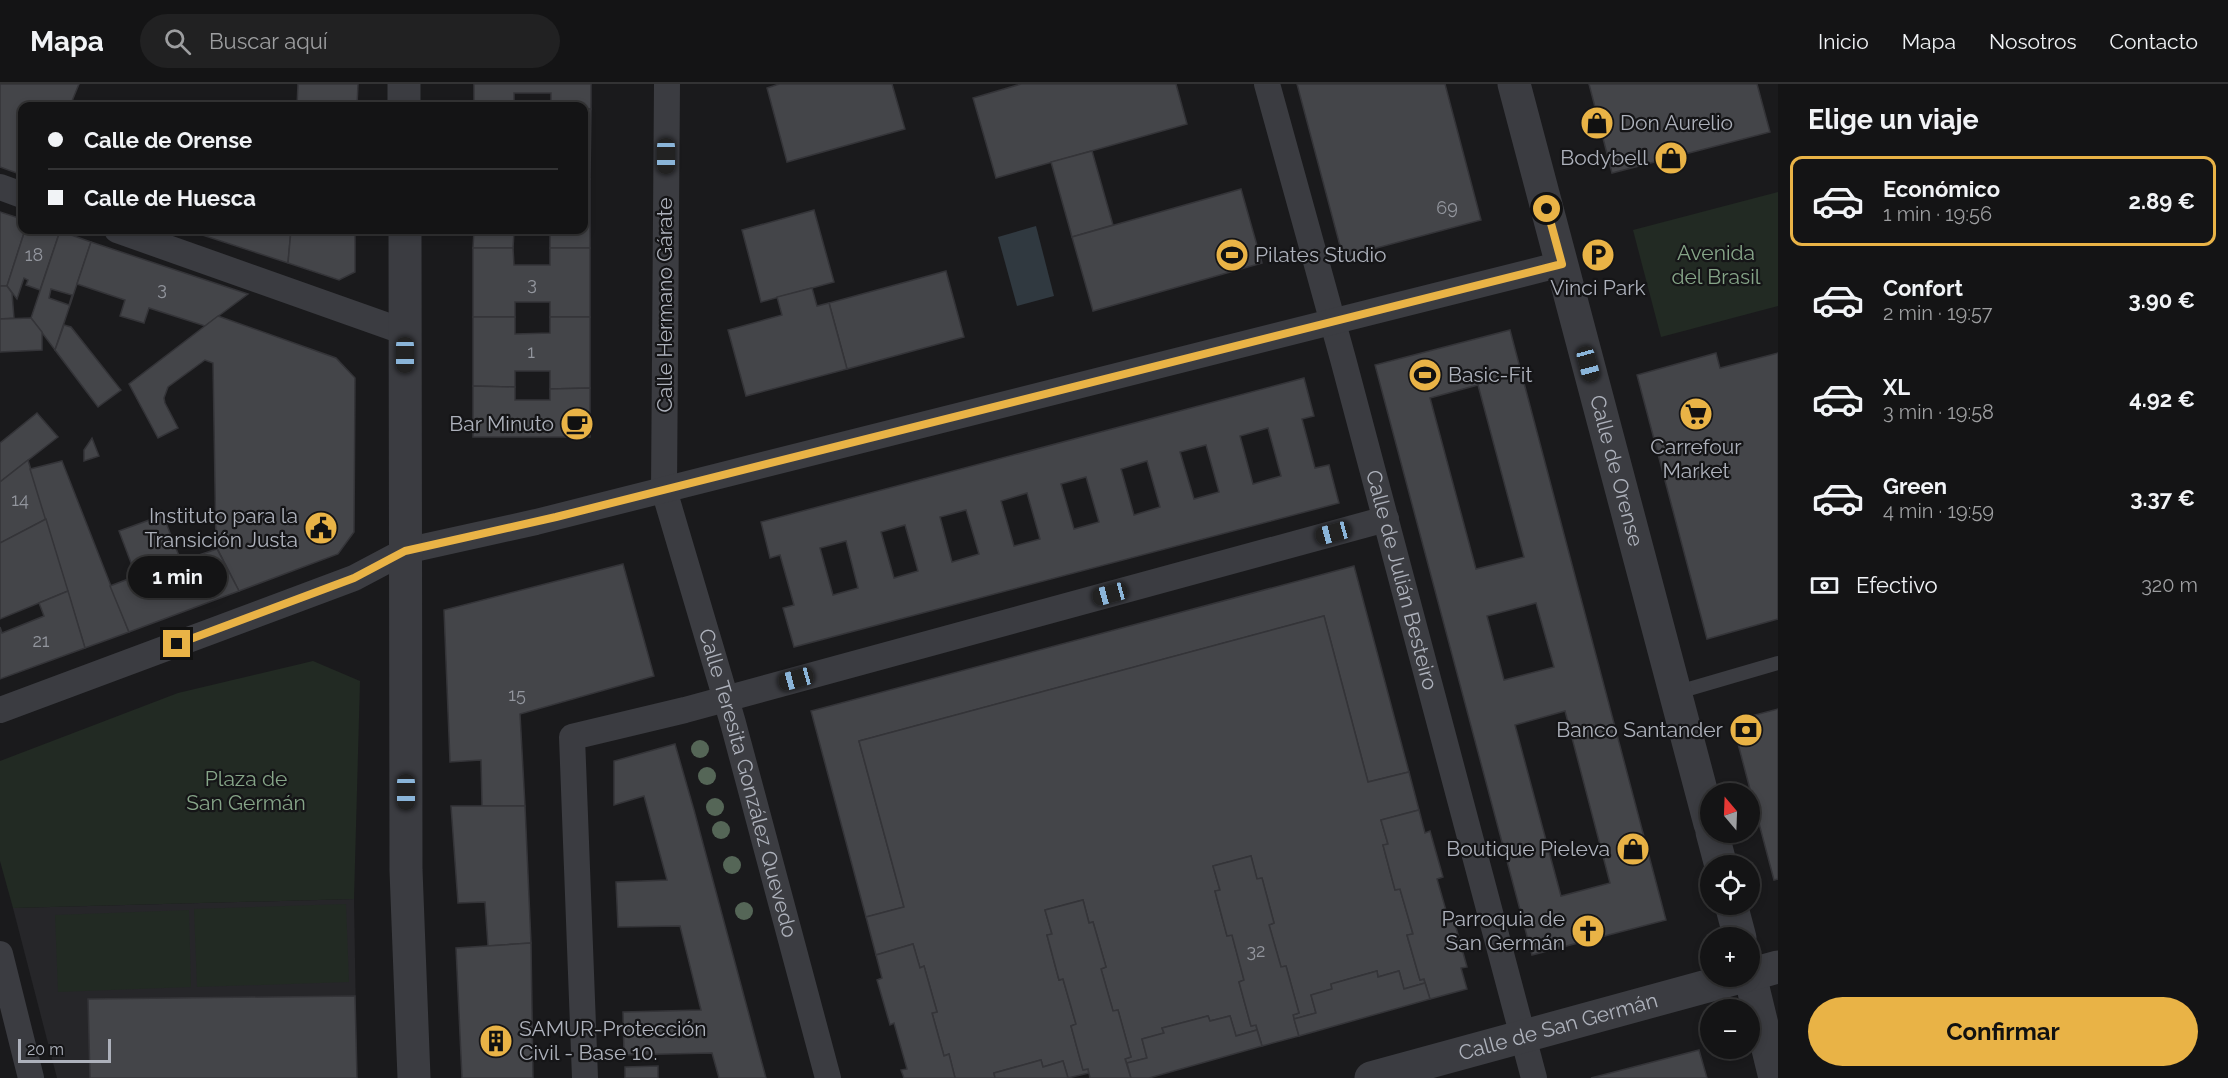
<!DOCTYPE html>
<html lang="es">
<head>
<meta charset="utf-8">
<style>
	body { margin:0; font-family:Raleway,sans-serif; background:#212122; color:#f1f3f6; height:100vh; display:flex; flex-direction:column; font-size:22px; white-space:nowrap }
	* { box-sizing:border-box; margin:0 }
	p { font-size:20px; color:#9d9ea0 }
	.icon { flex:none; width:33px; height:33px; fill:none; stroke:currentColor; stroke-width:2; stroke-linecap:round; stroke-linejoin:round }
	.map { position:relative; flex:1; overflow:hidden }
	.details { display:flex; flex-direction:column; background:#141415; width:450px }
	.details>* { flex:none }
	.guide { position:absolute; left:18px; top:18px; width:570px; height:132px; border-radius:12px; box-shadow:0 3px 9px #0003,0 0 0 2px #333334; display:grid; align-content:center; height:132px; padding:0 30px; background:#141415 }
	.needle { width:39px; rotate:341deg }
	.controls { position:absolute; left:1700px; top:699px; display:grid; gap:12px }
	.controls a { display:grid; place-items:center; width:60px; height:60px; border-radius:50%; background:#141415; box-shadow:0 3px 9px #0003,0 0 0 2px #333334; font-size:30px }
	.scale { position:absolute; left:18px; bottom:15px; width:93px; box-sizing:border-box; padding-left:6px; border:3px solid #adb1bb; border-top:0; font-size:16px; line-height:21px; white-space:nowrap; color:#adb1bb; -webkit-text-stroke:4px #151517; paint-order:stroke }
	.end { position:absolute; width:27px; height:27px; margin:-14px; border:8px solid #e9b346; background:#111; box-shadow:0 0 0 3px #111 }
	.from { border-radius:50% }
	.bubble { position:absolute; height:42px; border-radius:21px; background:#141415; box-shadow:0 3px 9px #0003,0 0 0 2px #333334; font-size:20px; font-weight:700; line-height:42px; text-align:center }
	.car { position:absolute; width:18px; height:36px; margin:-18px -9px; border-radius:8px; box-shadow:0 0 4px 2px #0007; background:linear-gradient(#222 24%,#8ab4d8 0 40%,#222 0 76%,#8ab4d8 0 86%,#222 0) }
	.guide b { display:flex; align-items:center; gap:21px; height:57px; font-size:22px }
	.guide b+b { border-top:2px solid #333334 }
	.guide i { width:15px; height:15px; background:#f1f3f6 }
	ul { padding:0; list-style:none }
	li { display:flex; align-items:center; gap:18px; height:90px; margin:0 12px 9px; padding:0 18px; border:3px solid transparent; border-radius:12px }
	li div { flex:1 }
	li b { display:block; font-size:22px }
	li em { font-style:normal; font-weight:700 }
	li.on { border-color:#e9b346 }
	li>.icon { width:54px; height:54px; stroke-width:1.5 }
	h2 { padding:0 30px; font-size:27px; line-height:72px }
	.pay { display:flex; align-items:center; gap:15px; height:66px; padding:0 30px; font-size:22px }
	.pay p { margin-inline-start:auto }
	.primary-button { display:flex; gap:12px; margin-top:auto; padding:12px 30px }
	.primary-button a { flex:1; height:69px; border-radius:36px; background:#e9b346; color:#111; font-size:24px; font-weight:700; line-height:69px; text-align:center }
	header { display:flex; align-items:center; gap:36px; box-sizing:border-box; height:84px; padding:0 30px; background:#141415; border-bottom:2px solid #333334 }
	header strong { font-size:28px }
	nav { display:flex; gap:33px; margin-inline-start:auto; font-size:21px }
	.search { width:420px; height:54px; background:#212122; display:flex; align-items:center; gap:15px; box-sizing:border-box; padding:0 21px; border-radius:33px; color:#9d9ea0; font-size:22px }
	main { display:flex; flex:1; min-height:0 }
	.map>svg:first-child { display:block }
	.built { fill:#262629 }
	.green { fill:#222a23 }
	.water { fill:#303940 }
	.building { fill:#444549; stroke:#343438; stroke-width:1.5; fill-rule:evenodd }
	.lines { fill:none; stroke-linecap:round; stroke-linejoin:round }
	.service { stroke:#3b3c41; stroke-width:14 }
	.minor { stroke:#3b3c41; stroke-width:26 }
	.tertiary { stroke:#3b3c41; stroke-width:33 }
	.tree { fill:#556657 }
	.route { stroke:#e9b346; stroke-width:8 }
	.labels { text-anchor:middle; stroke-width:4.5; stroke-linejoin:round; paint-order:stroke }
	.number-label { font-size:18px; fill:#93969e }
	.poi-label { font-size:21px; fill:#adb1bb; stroke:#151517; text-anchor:end }
	.park-label { font-size:21px; fill:#86a588; stroke:#151517 }
	.street-label { font-size:21px; fill:#adb1bb; stroke:#151517 }
</style>
</head>
<body>
<header>
<strong>Mapa</strong>
<div class="search"><svg class="icon" aria-label="search" viewBox="0 0 24 24"><circle cx="10" cy="10" r="6"/><path d="M15 15l6 6"/></svg>Buscar aquí</div>
<nav><a>Inicio</a><a>Mapa</a><a>Nosotros</a><a>Contacto</a></nav>
</header>
<main>
<div class="map">
<svg width="1778" height="994" viewBox="0 0 1778 994">
	<rect width="100%" height="100%" fill="#1a1a1c"/>
	<path class="built" d="M354,815l3,179h-300l-44,-170z"/>
	<g class="green">
		<path d="M1778,108v114l-117,31 -28,-107z"/>
		<path d="M313,577l47,20 -6,218 -341,9 -13,-47v-100l178,-68z"/>
		<path d="M346,820l3,78 -152,5 -3,-78z"/>
		<path d="M189,826l2,77 -133,5 -3,-77z"/>
	</g>
	<path class="water" d="M1036,142l18,70 -37,10 -19,-69z"/>
	<g class="building">
		<path d="M0,0h79l-9,22h-48v69l-22,-8z"/>
		<path d="M298,0h60l-1,22h-60z"/>
		<path d="M474,0h117v25h-7v-3h-33v-13h-37v13h-40z"/>
		<path d="M779,0h113l13,45 -118,33 -20,-74z"/>
		<path d="M1021,0h155l11,40 -191,54 -23,-80z"/>
		<path d="M1297,0h148l36,136 -138,37z"/>
		<path d="M1589,0h168l13,48 -158,41z"/>
		<path d="M584,25h7l-1,70h-6z"/>
		<path d="M1092,67l21,74 -41,12 -21,-75z"/>
		<path d="M584,95h6v69h-40v-16h-36l-1,16h-40l1,-18h110z"/>
		<path d="M1241,105l21,74 -169,48 -21,-74z"/>
		<path d="M814,126l20,72 -73,20 -19,-72z"/>
		<path d="M0,128l22,7v11h3l-18,56h-7z"/>
		<path d="M25,146l35,1 -20,59 -14,-5 2,-5 -4,-2 -7,21 -10,-13z"/>
		<path d="M187,146h104l-3,33z"/>
		<path d="M291,146h64v42l-16,8 -51,-17z"/>
		<path d="M60,147l31,11 -36,108 -24,-32zM51,205l21,6 -3,10 -20,-7z"/>
		<path d="M91,158l157,52 -43,32 -56,-18 -5,15 -24,-7 5,-16 -48,-16z"/>
		<path d="M473,164h40l1,17h36v-17h40v69h-40v-15h-35v15h-42z"/>
		<path d="M946,187l18,66 -117,32 -18,-66z"/>
		<path d="M0,202h7l5,7 2,25 -14,1z"/>
		<path d="M812,204l5,18 12,-3 18,66 -101,27 -18,-66 54,-15 -5,-18z"/>
		<path d="M218,232l118,42 19,20 -1,154 -16,22 -99,37 -23,-45 -3,-183 -8,-3 -37,27 -4,11 1,5 13,25 -20,10 -29,-54z"/>
		<path d="M473,233h42v17l35,-1v-16h40v71l-40,1v-18h-35v16l-42,-1z"/>
		<path d="M31,234l11,14v18l-42,2v-33z"/>
		<path d="M64,241l7,2 50,63 -23,17 -43,-57z"/>
		<path d="M1510,246l156,590 -134,35 -157,-590zM1478,301l46,172 -48,12 -46,-171zM1536,519l18,64 -50,13 -17,-64zM1565,627l45,172 -49,13 -46,-171z"/>
		<path d="M1716,269l4,15 58,-15v266l-71,20 -70,-264z"/>
		<path d="M1304,294l10,38 -12,3 13,49 14,-3 10,38 -545,144 -11,-39 11,-3 -14,-50 -10,3 -9,-36zM1268,344l13,48 -28,8 -13,-48zM1206,361l13,47 -25,7 -14,-47zM1147,377l13,46 -26,8 -13,-46zM1086,393l13,45 -25,7 -13,-45zM1027,409l13,46 -26,7 -13,-45zM966,426l13,44 -27,8 -12,-45zM905,441l13,46 -24,7 -13,-46zM846,457l12,47 -25,7 -13,-47z"/>
		<path d="M473,302l42,1v13h35v-11l40,-1v49h-117z"/>
		<path d="M37,329l21,24 -58,45v-39z"/>
		<path d="M92,354l7,18 -15,5v-11z"/>
		<path d="M28,376l18,59 -46,24v-61z"/>
		<path d="M62,377l67,171 -44,16 -55,-179z"/>
		<path d="M163,431l18,46 36,-12 22,42 -110,41 -19,-46 26,-10 -17,-45z"/>
		<path d="M46,435l22,72 -68,28v-76z"/>
		<path d="M623,480l31,112 -134,38 5,92h-43l-1,-46 -31,2 -6,-152z"/>
		<path d="M1354,482l55,206 -41,10 -44,-166 -465,125 45,166 -38,10 -55,-206z"/>
		<path d="M68,507l17,57 -85,31v-52l2,6 42,-17 -5,-13z"/>
		<path d="M1324,532l44,166 41,-10 10,38 -38,10 7,24 -5,1 12,45 5,-1 13,45 -6,1 13,45 4,-1 1,4 -21,6 -5,-18 -21,6 -1,-6 -46,13 1,5 -21,6 5,18 -22,6 -1,-4 6,-2 -13,-47 -5,1 -12,-42 5,-2 -12,-45 -5,1 -6,-23 -38,10 7,24 -5,1 12,45 5,-1 12,45 -5,2 12,44 5,-1 1,5 -21,6 -6,-20 -20,5 -2,-5 -46,12 2,5 -22,6 5,19 -20,5 -2,-4 6,-2 -13,-47 -5,1 -12,-42 5,-2 -13,-45 -4,1 -6,-23 -38,10 7,24 -5,1 12,45 4,-1 13,45 -5,2 12,44 5,-1 1,4 -21,5 -5,-17 -20,6 -2,-7 -47,13 1,5h-40l-6,-24 -5,2 -12,-43 5,-1 -13,-46 -4,2 -7,-24 -37,11 -10,-38 38,-10 -45,-166z"/>
		<path d="M1778,625v170l-4,1 -42,-159z"/>
		<path d="M675,660l19,66 72,268h-47l-7,-25 -88,2 -1,-43 78,-2 -21,-84 -62,1 -2,-45 51,-2 -23,-84 -30,9v-44z"/>
		<path d="M451,722h74l6,137 -43,3 -3,-44 -27,1z"/>
		<path d="M1419,726l6,23 5,-2 13,46 -6,2 12,42 5,-1 13,47 -6,1 6,21 -37,10 -6,-20 -4,1 -13,-45 6,-1 -13,-45 -5,1 -12,-45 5,-1 -7,-24z"/>
		<path d="M1251,772l6,23 5,-1 12,45 -5,2 12,42 5,-1 13,47 -6,2 6,21 -37,10 -6,-21 -5,1 -12,-44 5,-2 -12,-45 -5,1 -12,-45 5,-1 -7,-24z"/>
		<path d="M1083,816l6,23 4,-1 13,45 -5,2 12,42 5,-1 13,47 -6,2 6,19h-41l-2,-9 -5,1 -12,-44 5,-2 -13,-45 -4,1 -12,-45 5,-1 -7,-24z"/>
		<path d="M531,859l2,135h-71l-6,-130z"/>
		<path d="M913,860l7,24 4,-2 13,46 -5,1 12,43 5,-2 6,24h-51l-3,-8 6,-1 -13,-46 -4,2 -13,-45 5,-2 -6,-23z"/>
		<path d="M1377,887l1,6 21,-6 5,18 21,-6 5,16 -131,37 -5,-17 22,-6 -5,-18 21,-6 -1,-5z"/>
		<path d="M355,912l2,82h-267l-2,-79z"/>
		<path d="M1208,932l2,5 20,-5 6,20 21,-6 5,16 -113,32h-18l-4,-15 20,-5 -5,-19 22,-6 -2,-5z"/>
		<path d="M1699,966l8,28h-116z"/>
		<path d="M1041,976l2,7 20,-6 5,17h-73l-1,-5z"/>
		<path d="M658,982v12h-33v-11z"/>
	</g>
	<g class="lines">
		<path class="service" d="M1675,609l103,-30"/>
		<g class="minor">
			<path id="s1" d="M667,0l-3,406 69,233 95,355"/>
			<path id="s2" d="M1267,0l76,275 191,719"/>
			<path d="M0,103l22,8"/>
			<path d="M117,146l288,102"/>
			<path d="M0,626l354,-132 51,-27 131,-29 1026,-258"/>
			<path d="M0,870l31,124"/>
			<path d="M585,994l-13,-341 113,-27 701,-191"/>
		</g>
		<g class="tertiary">
			<path d="M404,0v22"/>
			<path id="s3" d="M1514,0l196,740"/>
			<path d="M405,146l1,640 8,208"/>
			<path d="M1712,748l9,34"/>
			<path d="M1731,820l9,34"/>
			<path d="M1749,887l26,107"/>
			<path d="M1749,891l29,-8"/>
			<path id="s4" d="M1371,994l373,-102"/>
		</g>
	</g>
	<g class="tree">
		<circle cx="700" cy="665" r="9"/>
		<circle cx="707" cy="692" r="9"/>
		<circle cx="715" cy="723" r="9"/>
		<circle cx="721" cy="746" r="9"/>
		<circle cx="732" cy="781" r="9"/>
		<circle cx="744" cy="827" r="9"/>
	</g>
	<g class="lines">
		<path class="route" d="M177,560l177,-66 51,-27 151,-34 1006,-253 -15,-55"/>
	</g>
	<defs>
		<g id="shop-disc" transform="scale(1.725)"><circle r="9.5" fill="#e9b346" stroke="#151517"/><path d="M-5-2.5h2.3a2.7 3.5 0 0 1 5.4 0H5L5.5 6h-11ZM-1.5-2.5h3a1.5 2.3 0 0 0-3 0Z" fill="#111"/></g>
		<g id="stadium-disc" transform="scale(1.725)"><circle r="9.5" fill="#e9b346" stroke="#151517"/><path d="M0-5a6.5 5 0 1 0 0 10a6.5 5 0 1 0 0-10ZM-3.5-1.8h7v3.6h-7Z" fill="#111"/></g>
		<g id="parking-disc" transform="scale(1.725)"><circle r="9.5" fill="#e9b346" stroke="#151517"/><path d="M-3.5-5.5H1a3.5 3.5 0 0 1 0 7H-1V5.5H-3.5ZM-1-3.4V-.6H.8a1.4 1.4 0 0 0 0-2.8Z" fill="#111"/></g>
		<g id="supermarket-disc" transform="scale(1.725)"><circle r="9.5" fill="#e9b346" stroke="#151517"/><path d="M-6-5.5h2.5l.6 2H6L4.5 2H-2.5L-4.4-4H-6ZM-1.5 3.2a1.3 1.3 0 1 0 .1 0ZM3 3.2a1.3 1.3 0 1 0 .1 0Z" fill="#111"/></g>
		<g id="cafe-disc" transform="scale(1.725)"><circle r="9.5" fill="#e9b346" stroke="#151517"/><path d="M-5.5-4.5H6V0H3Q3 3.5 0 3.5H-2.5Q-5.5 3.5-5.5 0ZM3-3.2v2h1.7v-2ZM-6 4.5H4V6H-6Z" fill="#111"/></g>
		<g id="civic-disc" transform="scale(1.725)"><circle r="9.5" fill="#e9b346" stroke="#151517"/><path d="M-.6-6.5H3V-4.5H.6V-3L4-1V1h2V6H-6V1h2V-1L-.6-3ZM-1.2 2.5V6h2.4V2.5Z" fill="#111"/></g>
		<g id="bank-disc" transform="scale(1.725)"><circle r="9.5" fill="#e9b346" stroke="#151517"/><path d="M-6-4H6V4H-6ZM0-2.3a2.3 2.3 0 1 0 0 4.6a2.3 2.3 0 1 0 0-4.6Z" fill="#111"/></g>
		<g id="church-disc" transform="scale(1.725)"><circle r="9.5" fill="#e9b346" stroke="#151517"/><path d="M-1.2-6h2.4v3.5h3.3v2.4h-3.3V6h-2.4V-.1h-3.3v-2.4h3.3Z" fill="#111"/></g>
		<g id="building-disc" transform="scale(1.725)"><circle r="9.5" fill="#e9b346" stroke="#151517"/><path d="M-4-6H4V6H1V3H-1V6H-4ZM-2.5-4.3h1.7v1.8h-1.7ZM.8-4.3h1.7v1.8H.8ZM-2.5-1h1.7V.8h-1.7ZM.8-1h1.7V.8H.8Z" fill="#111"/></g>
	</defs>
	<g fill-rule="evenodd">
		<use href="#shop-disc" x="1597" y="39"/>
		<use href="#shop-disc" x="1671" y="74"/>
		<use href="#stadium-disc" x="1232" y="171"/>
		<use href="#parking-disc" x="1598" y="171"/>
		<use href="#stadium-disc" x="1425" y="291"/>
		<use href="#supermarket-disc" x="1696" y="330"/>
		<use href="#cafe-disc" x="577" y="340"/>
		<use href="#civic-disc" x="321" y="444"/>
		<use href="#bank-disc" x="1746" y="646"/>
		<use href="#shop-disc" x="1633" y="765"/>
		<use href="#church-disc" x="1588" y="847"/>
		<use href="#building-disc" x="496" y="957"/>
	</g>
	<g class="labels">
		<g class="number-label">
			<text x="1447" y="130">69</text>
			<text x="34" y="177">18</text>
			<text x="532" y="206">3</text>
			<text x="162" y="211">3</text>
			<text x="531" y="274">1</text>
			<text x="20" y="422">14</text>
			<text x="41" y="563">21</text>
			<text x="517" y="617">15</text>
			<text x="1256" y="873">32</text>
		</g>
		<g class="poi-label">
			<text x="1620" y="46" text-anchor="start">Don Aurelio</text>
			<text x="1648" y="81">Bodybell</text>
			<text x="1255" y="178" text-anchor="start">Pilates Studio</text>
			<text x="1598" y="211" text-anchor="middle">Vinci Park</text>
			<text x="1448" y="298" text-anchor="start">Basic-Fit</text>
			<text x="554" y="347">Bar Minuto</text>
			<text x="1696" y="370" text-anchor="middle">Carrefour<tspan x="1696" dy="24">Market</tspan></text>
			<text x="298" y="439">Instituto para la<tspan x="298" dy="24">Transición Justa</tspan></text>
			<text x="1723" y="653">Banco Santander</text>
			<text x="1610" y="772">Boutique Pieleva</text>
			<text x="1565" y="842">Parroquia de<tspan x="1565" dy="24">San Germán</tspan></text>
			<text x="519" y="952" text-anchor="start">SAMUR-Protección<tspan x="519" dy="24">Civil - Base 10.</tspan></text>
		</g>
		<g class="park-label">
			<text x="1716" y="176">Avenida<tspan x="1716" dy="24">del Brasil</tspan></text>
			<text x="246" y="702">Plaza de<tspan x="246" dy="24">San Germán</tspan></text>
		</g>
		<g class="street-label">
			<text transform="translate(665 221) rotate(-90)" y="7">Calle Hermano Gárate</text>
			<text dy="7" stroke="none"><textPath href="#s3" startOffset="400">Calle de Orense</textPath></text>
			<text dy="7" stroke="none"><textPath href="#s2" startOffset="514">Calle de Julián Besteiro</textPath></text>
			<text dy="7" stroke="none"><textPath href="#s1" startOffset="711">Calle Teresita González Quevedo</textPath></text>
			<text dy="7" stroke="none"><textPath href="#s4" startOffset="194">Calle de San Germán</textPath></text>
		</g>
	</g>
</svg>
<div class="controls">
<a><svg class="needle" viewBox="-14 -14 28 28"><path d="M0-13l5 13h-10z" fill="#e53935"/><path d="M0 13l5-13h-10z" fill="#9d9ea0"/></svg></a>
<a><svg class="icon" aria-label="locate" viewBox="0 0 24 24"><circle cx="12" cy="12" r="6"/><path d="M12 2v4M12 18v4M2 12h4M18 12h4"/></svg></a>
<a>+</a>
<a>−</a>
</div>
<div class="scale">20 m</div>
<i class="end from" style="left:1547px;top:125px"></i>
<i class="end" style="left:177px;top:560px"></i>
<div class="bubble" style="left:128px;top:472px;width:99px">1 min</div>
<i class="car" style="left:666px;top:72px;rotate:180deg"></i>
<i class="car" style="left:405px;top:271px;rotate:180deg"></i>
<i class="car" style="left:1588px;top:280px;rotate:165deg"></i>
<i class="car" style="left:1333px;top:449px;rotate:255deg"></i>
<i class="car" style="left:1110px;top:510px;rotate:255deg"></i>
<i class="car" style="left:796px;top:595px;rotate:255deg"></i>
<i class="car" style="left:406px;top:708px;rotate:180deg"></i>
<div class="guide">
<b><i class="from"></i>Calle de Orense</b>
<b><i></i>Calle de Huesca</b>
</div>
</div>
<section class="details">
<h2>Elige un viaje</h2>
<ul>
<li class="on"><svg class="icon" aria-label="car" viewBox="0 0 24 24"><path d="M5 17H2v-5l4-1 3-4h7l3 4 3 1v5h-3M9 17h6M6 11h13"/><circle cx="7" cy="17" r="2"/><circle cx="17" cy="17" r="2"/></svg><div><b>Económico</b><p>1 min · 19:56</p></div><em>2.89 €</em></li>
<li><svg class="icon" aria-label="car" viewBox="0 0 24 24"><path d="M5 17H2v-5l4-1 3-4h7l3 4 3 1v5h-3M9 17h6M6 11h13"/><circle cx="7" cy="17" r="2"/><circle cx="17" cy="17" r="2"/></svg><div><b>Confort</b><p>2 min · 19:57</p></div><em>3.90 €</em></li>
<li><svg class="icon" aria-label="car" viewBox="0 0 24 24"><path d="M5 17H2v-5l4-1 3-4h7l3 4 3 1v5h-3M9 17h6M6 11h13"/><circle cx="7" cy="17" r="2"/><circle cx="17" cy="17" r="2"/></svg><div><b>XL</b><p>3 min · 19:58</p></div><em>4.92 €</em></li>
<li><svg class="icon" aria-label="car" viewBox="0 0 24 24"><path d="M5 17H2v-5l4-1 3-4h7l3 4 3 1v5h-3M9 17h6M6 11h13"/><circle cx="7" cy="17" r="2"/><circle cx="17" cy="17" r="2"/></svg><div><b>Green</b><p>4 min · 19:59</p></div><em>3.37 €</em></li>
</ul>
<div class="pay"><svg class="icon" aria-label="cash" viewBox="0 0 24 24"><path d="M3 7h18v10H3z"/><circle cx="12" cy="12" r="2"/></svg>Efectivo<p>320 m</p></div>
<div class="primary-button"><a>Confirmar</a></div>
</section>
</main>
</body>
</html>
